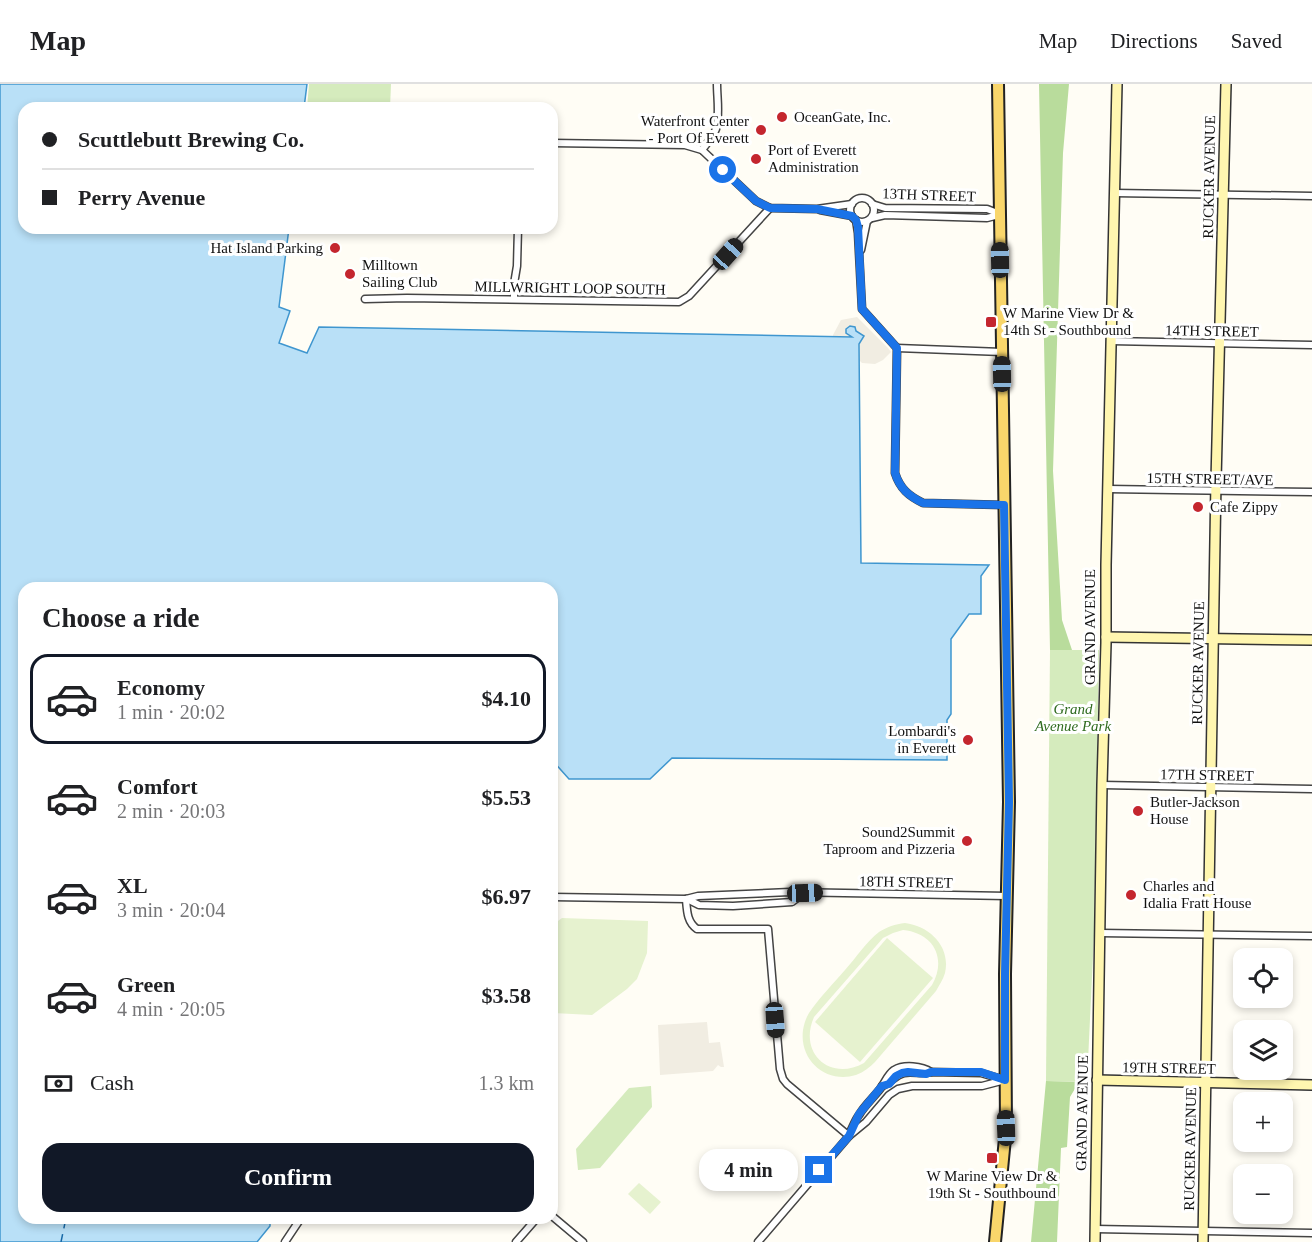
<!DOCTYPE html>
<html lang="en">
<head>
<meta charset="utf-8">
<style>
	body { margin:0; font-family:Georgia,serif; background:#f2f2f2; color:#202124; height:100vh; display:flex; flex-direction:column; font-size:22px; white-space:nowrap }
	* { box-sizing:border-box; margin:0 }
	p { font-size:20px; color:#757577 }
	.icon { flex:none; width:33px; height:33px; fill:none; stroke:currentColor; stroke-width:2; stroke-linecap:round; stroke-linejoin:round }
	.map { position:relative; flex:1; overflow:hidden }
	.panel { position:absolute; left:18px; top:498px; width:540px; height:642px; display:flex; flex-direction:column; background:#fff; border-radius:18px; box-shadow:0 3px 9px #0003 }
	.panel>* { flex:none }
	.top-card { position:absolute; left:18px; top:18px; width:540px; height:132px; border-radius:18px; box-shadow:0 3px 9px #0003; display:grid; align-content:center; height:132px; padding:0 24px; background:#fff }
	.buttons { position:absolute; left:1233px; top:864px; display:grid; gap:12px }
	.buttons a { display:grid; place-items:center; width:60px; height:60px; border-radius:12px; background:#fff; box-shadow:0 3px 9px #0003; font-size:30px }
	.end { position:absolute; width:27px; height:27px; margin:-14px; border:8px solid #1a73e8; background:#fff; box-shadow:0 0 0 3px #fff }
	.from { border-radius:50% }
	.bubble { position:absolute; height:42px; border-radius:18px; background:#fff; box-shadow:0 3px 9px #0003; font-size:20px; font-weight:600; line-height:42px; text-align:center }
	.car { position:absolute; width:18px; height:36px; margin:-18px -9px; border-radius:8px; box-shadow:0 0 4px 2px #0007; background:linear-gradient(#222 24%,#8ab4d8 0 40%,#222 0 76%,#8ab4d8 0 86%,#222 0) }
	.top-card b { display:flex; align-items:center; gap:21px; height:57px; font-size:22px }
	.top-card b+b { border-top:2px solid #e0e0e0 }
	.top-card i { width:15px; height:15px; background:#202124 }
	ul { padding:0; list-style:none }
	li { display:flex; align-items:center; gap:18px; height:90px; margin:0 12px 9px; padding:0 12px; border:3px solid transparent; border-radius:18px }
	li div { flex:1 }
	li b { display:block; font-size:22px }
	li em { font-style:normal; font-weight:600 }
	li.active { border-color:#111827 }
	li>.icon { width:54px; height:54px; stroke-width:1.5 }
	h2 { padding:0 24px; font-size:27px; line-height:72px }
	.pay { display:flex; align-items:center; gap:15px; height:66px; padding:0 24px; font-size:22px }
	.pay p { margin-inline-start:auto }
	.button { display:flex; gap:12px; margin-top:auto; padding:12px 24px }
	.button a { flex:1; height:69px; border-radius:18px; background:#111827; color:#fff; font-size:24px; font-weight:600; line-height:69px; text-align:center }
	header { display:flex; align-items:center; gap:36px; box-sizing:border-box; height:84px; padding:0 30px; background:#fff; border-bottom:2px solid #e0e0e0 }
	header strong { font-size:28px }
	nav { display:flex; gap:33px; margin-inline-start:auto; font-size:21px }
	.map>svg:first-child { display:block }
	.green { fill:#d5ebbd }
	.forest { fill:#b9dc9c }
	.pitch { fill:#e6f2cf; fill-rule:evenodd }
	.plaza { fill:#f1ede2 }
	.water { fill:#b9e0f7; stroke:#3f96cf; stroke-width:1.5 }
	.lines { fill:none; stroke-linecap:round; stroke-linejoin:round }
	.ferry { stroke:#1768a6; stroke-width:1.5; stroke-dasharray:8 6; stroke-linecap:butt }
	.street-casing { stroke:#444; stroke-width:9 }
	.secondary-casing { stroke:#333; stroke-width:12 }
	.primary-casing { stroke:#222; stroke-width:14 }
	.street { stroke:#fff; stroke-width:6 }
	.secondary { stroke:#fff6b0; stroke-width:9 }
	.primary { stroke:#f9d66b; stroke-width:10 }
	.route { stroke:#1a73e8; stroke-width:8 }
	.poi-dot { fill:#c4262e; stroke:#fff; stroke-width:2 }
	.labels { text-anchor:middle; stroke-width:6; stroke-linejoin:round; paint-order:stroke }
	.poi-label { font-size:15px; fill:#111; stroke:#fff; text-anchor:start }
	.street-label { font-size:15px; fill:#111; stroke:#fff }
	.park-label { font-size:15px; font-style:italic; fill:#2f6b1f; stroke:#fff }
</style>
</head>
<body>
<header>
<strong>Map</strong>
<nav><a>Map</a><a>Directions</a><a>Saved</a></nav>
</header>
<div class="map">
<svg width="1312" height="1158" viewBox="0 0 1312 1158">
	<rect width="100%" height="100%" fill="#fffdf5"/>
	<g class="green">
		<path d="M309,0h82l-1,24h-83z"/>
		<path d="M1050,566h49l-5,285 -7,147 -41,-1z"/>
		<path d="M651,1002l1,21 -52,61 -22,2 -2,-21 53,-61z"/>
	</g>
	<g class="forest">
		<path d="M1039,0h30l-6,69 -10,318 9,149 10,30h-22z"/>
		<path d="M1046,997l33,1 -9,15 -3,50 -6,1 -4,94h-26z"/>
	</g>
	<g class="pitch">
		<path d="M562,834l86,3 -1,32 -10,26 -10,10 -35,26 -39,-2 1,-89z"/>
		<path d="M905,839c25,3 46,24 40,50 -2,7 -6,12 -9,18l-61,71c-5,5 -11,10 -19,13 -29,9 -57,-14 -53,-45 1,-6 3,-12 6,-17 10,-15 24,-29 36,-43 11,-12 21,-28 34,-38 8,-5 16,-8 26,-9zM903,846c31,3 44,29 29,55l-68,78c-34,19 -66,-10 -50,-46l69,-79 10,-5z"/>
		<path d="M887,854l46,40 -73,84 -45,-40z"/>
		<path d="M639,1099l22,19 -11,12 -22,-20z"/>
	</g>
	<g class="plaza">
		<path d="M857,233l31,31 3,4 -8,8 -8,4 -13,-1 -2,-2 -3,1 -24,-22v-5l8,-15z"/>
		<path d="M707,938l2,21 11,-1 4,25h-3l-3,-2 -5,6 -53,4 -2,-50z"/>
	</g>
	<path class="water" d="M0,0h307l-3,24h-280v120h265l-10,79 11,4 -11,32 28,10 12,-26 533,10 -6,-4v-4l4,-3 5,1 1,4 8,5 -5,8 2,219 128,2 -8,11v38h-12l-18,25v75l-4,6v40l-275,-2 -22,21h-81l-17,-19v-172h-528v630h246v8l-13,16h-257z"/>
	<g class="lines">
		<path class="ferry" d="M61,1158l5,-24"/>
		<g class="street-casing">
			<g id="street">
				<path d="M552,59l133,2 17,5 54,51 14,7 47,1 35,-5"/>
				<path d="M702,66c5,-7 11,-13 14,-21 4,-14 1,-31 1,-45"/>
				<path d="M1114,109l198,3"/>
				<circle cx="862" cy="126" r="12"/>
				<path d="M872,120l13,4 102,1 13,5"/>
				<path d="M820,126l32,6"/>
				<path d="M872,134l13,-3 102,3 12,-3"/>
				<path d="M856,136l2,13 4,76 35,39 -2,125c5,16 14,23 28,30l81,2"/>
				<path d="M861,166l6,-29"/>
				<path d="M365,215l42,-1 272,4 10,-6 81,-88"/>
				<path d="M514,215v-15l3,-18 1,-38"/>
				<path d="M1111,257l201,4"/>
				<path d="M897,264l105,4"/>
				<path d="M1108,405l204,3"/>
				<path d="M1102,701l210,4"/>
				<path d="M552,813l134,2 12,-3 92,-4 217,4"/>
				<path d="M686,815c1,12 1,23 11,30h71l12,140 3,10 4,5 62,52"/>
				<path d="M687,815l12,6 34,1 59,-4 12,-9"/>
				<path d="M1100,849l212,3"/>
				<path d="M882,1002c9,-3 13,-11 22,-13 9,-2 18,2 27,-1l50,1 24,7"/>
				<path d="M850,1048c3,-5 5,-12 9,-17 5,-9 14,-17 21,-26 5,-6 7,-14 14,-19 10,-6 28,-4 37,2"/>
				<path d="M552,1132l31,26"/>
				<path d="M1095,1145l217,4"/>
				<path d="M285,1158l16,-24"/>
				<path d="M516,1158l21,-24"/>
				<path d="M758,1158l91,-106 17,-14 23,-27 9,-6 14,-3h70l23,-6"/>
			</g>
		</g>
		<g class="secondary-casing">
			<g id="secondary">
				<path d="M1106,553l206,3"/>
				<path d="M1097,996l215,5"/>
				<path d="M1095,1158l7,-457 4,-142v-78l11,-481"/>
				<path d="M1203,1158l13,-761 10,-397"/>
			</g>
		</g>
		<g class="primary-casing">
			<path id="primary" d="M995,1158l11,-114 -1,-154 4,-172 -11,-718"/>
		</g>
		<use href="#street" class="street"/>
		<use href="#secondary" class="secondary"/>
		<use href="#primary" class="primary"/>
	</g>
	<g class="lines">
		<path class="route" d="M723,86l33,31 14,7 47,1 35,7 4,4 2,7 4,82 35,39 -2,125c5,16 14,23 28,30l81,2 5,297 -4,172v106l-24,-8h-50l-5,2 -18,-2 -6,1 -6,3 -7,8 -7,2 -23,28 -10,22 -30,34"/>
	</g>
	<g class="poi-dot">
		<circle cx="782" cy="33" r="6"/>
		<circle cx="761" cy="46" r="6"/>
		<circle cx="756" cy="75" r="6"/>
		<circle cx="335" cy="164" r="6"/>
		<circle cx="350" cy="190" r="6"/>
		<rect x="985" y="232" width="12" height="12" rx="3"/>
		<circle cx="1198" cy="423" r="6"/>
		<circle cx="968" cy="656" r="6"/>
		<circle cx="1138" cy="727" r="6"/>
		<circle cx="967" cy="757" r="6"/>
		<circle cx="1131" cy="811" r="6"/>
		<rect x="986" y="1068" width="12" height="12" rx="3"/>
	</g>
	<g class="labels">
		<g class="poi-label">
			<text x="794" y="38">OceanGate, Inc.</text>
			<text x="749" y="42" text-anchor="end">Waterfront Center<tspan x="749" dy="17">- Port Of Everett</tspan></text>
			<text x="768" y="71">Port of Everett<tspan x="768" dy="17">Administration</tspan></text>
			<text x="323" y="169" text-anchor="end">Hat Island Parking</text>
			<text x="362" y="186">Milltown<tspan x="362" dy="17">Sailing Club</tspan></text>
			<text x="1003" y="234">W Marine View Dr &amp;<tspan x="1003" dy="17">14th St - Southbound</tspan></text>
			<text x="1210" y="428">Cafe Zippy</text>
			<text x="956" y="652" text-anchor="end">Lombardi's<tspan x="956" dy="17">in Everett</tspan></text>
			<text x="1150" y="723">Butler-Jackson<tspan x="1150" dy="17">House</tspan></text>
			<text x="955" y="753" text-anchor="end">Sound2Summit<tspan x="955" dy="17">Taproom and Pizzeria</tspan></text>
			<text x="1143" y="807">Charles and<tspan x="1143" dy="17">Idalia Fratt House</tspan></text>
			<text x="992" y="1097" text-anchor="middle">W Marine View Dr &amp;<tspan x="992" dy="17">19th St - Southbound</tspan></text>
		</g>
		<g class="street-label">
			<text transform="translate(1209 93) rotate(-89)" y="5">RUCKER AVENUE</text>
			<text transform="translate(929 111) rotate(2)" y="5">13TH STREET</text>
			<text transform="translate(570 204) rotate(1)" y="5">MILLWRIGHT LOOP SOUTH</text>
			<text transform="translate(1212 247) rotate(1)" y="5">14TH STREET</text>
			<text transform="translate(1210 395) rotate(1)" y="5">15TH STREET/AVE</text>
			<text transform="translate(1090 543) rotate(-90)" y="5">GRAND AVENUE</text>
			<text transform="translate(1198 579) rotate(-89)" y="5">RUCKER AVENUE</text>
			<text transform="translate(1207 691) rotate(1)" y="5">17TH STREET</text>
			<text transform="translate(906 798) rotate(1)" y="5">18TH STREET</text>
			<text transform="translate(1169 984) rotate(1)" y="5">19TH STREET</text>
			<text transform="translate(1082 1029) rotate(-89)" y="5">GRAND AVENUE</text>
			<text transform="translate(1190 1065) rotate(-89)" y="5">RUCKER AVENUE</text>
		</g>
		<g class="park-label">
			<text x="1073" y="630">Grand<tspan x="1073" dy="17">Avenue Park</tspan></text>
		</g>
	</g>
</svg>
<div class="buttons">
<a><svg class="icon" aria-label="locate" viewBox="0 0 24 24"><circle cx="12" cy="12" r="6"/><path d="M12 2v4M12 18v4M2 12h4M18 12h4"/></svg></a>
<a><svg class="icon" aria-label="layers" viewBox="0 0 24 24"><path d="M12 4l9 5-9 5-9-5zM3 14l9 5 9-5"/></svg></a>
<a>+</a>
<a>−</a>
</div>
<i class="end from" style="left:723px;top:86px"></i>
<i class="end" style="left:819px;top:1086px"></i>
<div class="bubble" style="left:699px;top:1065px;width:99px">4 min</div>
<i class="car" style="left:728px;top:170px;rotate:42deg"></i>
<i class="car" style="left:1000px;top:176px;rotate:359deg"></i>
<i class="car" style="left:1002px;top:290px;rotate:359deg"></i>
<i class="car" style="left:805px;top:809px;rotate:88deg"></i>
<i class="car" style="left:775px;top:936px;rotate:176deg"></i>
<i class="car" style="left:1006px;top:1044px;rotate:358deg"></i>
<div class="top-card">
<b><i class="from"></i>Scuttlebutt Brewing Co.</b>
<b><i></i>Perry Avenue</b>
</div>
<section class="panel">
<h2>Choose a ride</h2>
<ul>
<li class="active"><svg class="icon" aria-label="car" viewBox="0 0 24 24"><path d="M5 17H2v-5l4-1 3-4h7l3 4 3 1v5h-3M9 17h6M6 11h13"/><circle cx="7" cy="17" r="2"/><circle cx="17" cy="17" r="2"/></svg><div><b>Economy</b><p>1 min · 20:02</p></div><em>$4.10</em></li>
<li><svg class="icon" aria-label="car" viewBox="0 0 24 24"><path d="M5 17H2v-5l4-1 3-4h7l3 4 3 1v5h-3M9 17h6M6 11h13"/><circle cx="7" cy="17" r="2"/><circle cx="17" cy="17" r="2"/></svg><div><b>Comfort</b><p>2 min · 20:03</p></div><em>$5.53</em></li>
<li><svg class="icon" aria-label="car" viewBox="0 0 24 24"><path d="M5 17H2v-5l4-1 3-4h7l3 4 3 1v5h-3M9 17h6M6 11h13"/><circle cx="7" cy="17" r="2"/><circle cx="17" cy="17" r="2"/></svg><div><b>XL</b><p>3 min · 20:04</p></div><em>$6.97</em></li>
<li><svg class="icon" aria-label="car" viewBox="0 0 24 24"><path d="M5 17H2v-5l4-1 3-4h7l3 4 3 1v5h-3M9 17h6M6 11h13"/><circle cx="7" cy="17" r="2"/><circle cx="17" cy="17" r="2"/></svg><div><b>Green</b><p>4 min · 20:05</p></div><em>$3.58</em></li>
</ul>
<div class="pay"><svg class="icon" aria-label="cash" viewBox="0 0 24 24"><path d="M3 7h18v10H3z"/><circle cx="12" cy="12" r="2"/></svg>Cash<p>1.3 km</p></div>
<div class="button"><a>Confirm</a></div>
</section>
</div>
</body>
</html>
